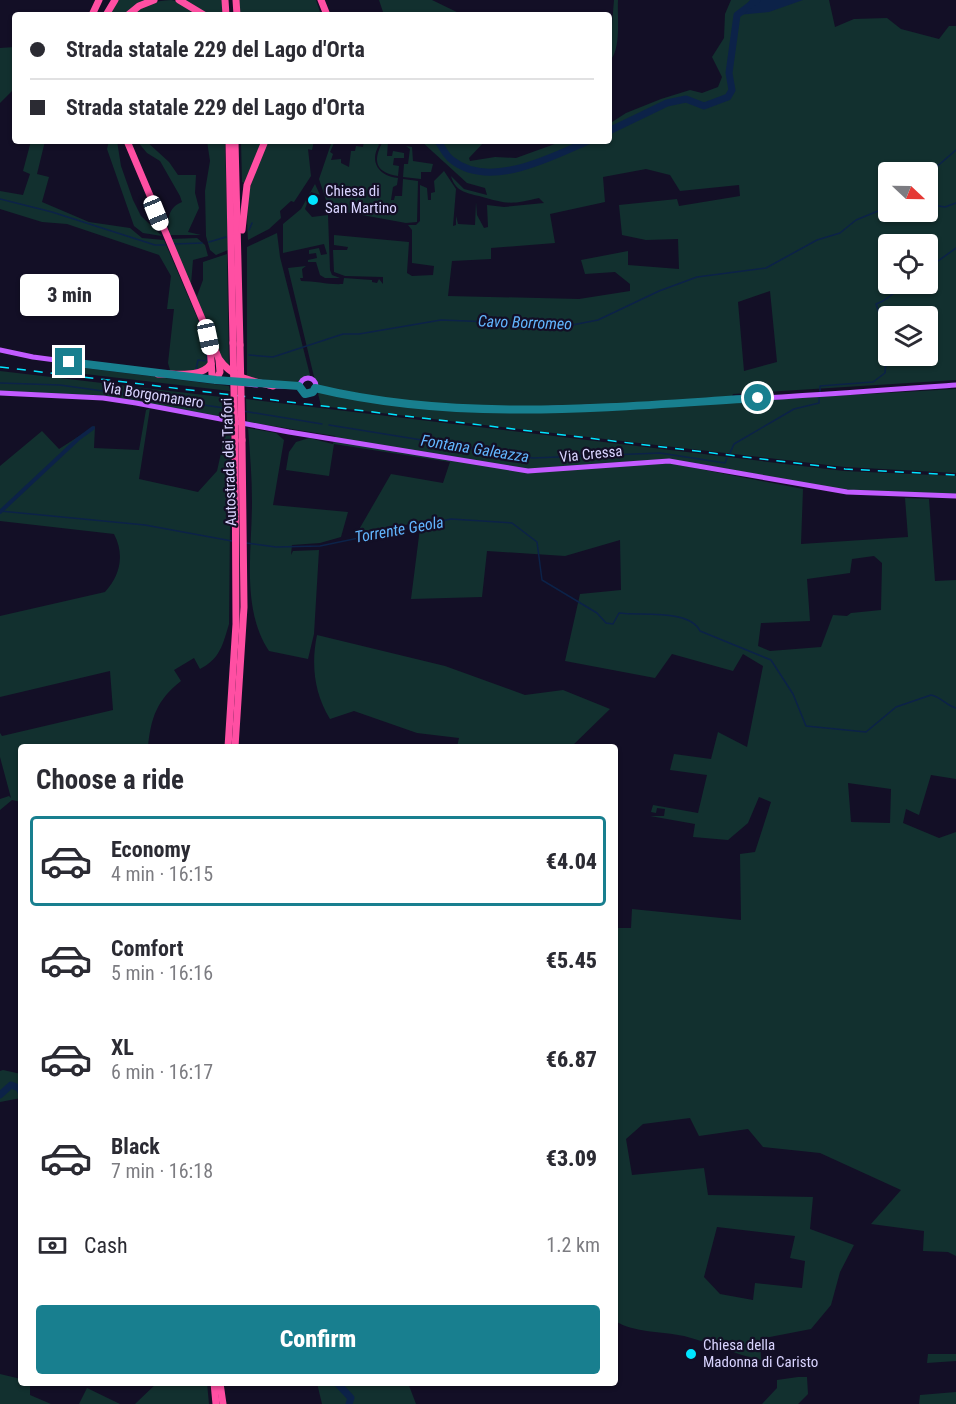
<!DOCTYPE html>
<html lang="en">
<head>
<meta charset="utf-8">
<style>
	body { margin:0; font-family:"Roboto Condensed",sans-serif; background:#f7f7f7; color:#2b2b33; height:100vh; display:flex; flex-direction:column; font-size:22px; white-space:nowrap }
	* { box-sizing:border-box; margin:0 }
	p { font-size:20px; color:#7c7c81 }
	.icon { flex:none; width:33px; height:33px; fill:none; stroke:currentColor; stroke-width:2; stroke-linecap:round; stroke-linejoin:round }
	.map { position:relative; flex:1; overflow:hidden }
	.sheet { position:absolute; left:18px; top:744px; width:600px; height:642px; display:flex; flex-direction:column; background:#fff; border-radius:6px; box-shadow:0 2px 4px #0004 }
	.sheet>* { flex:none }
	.hud { position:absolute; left:12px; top:12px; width:600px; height:132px; border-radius:6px; box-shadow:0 2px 4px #0004; display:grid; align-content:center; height:132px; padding:0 18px; background:#fff }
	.needle { width:39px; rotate:112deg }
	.controls { position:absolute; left:878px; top:162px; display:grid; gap:12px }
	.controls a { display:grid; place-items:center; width:60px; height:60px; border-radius:6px; background:#fff; box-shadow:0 2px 4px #0004; font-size:30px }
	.end { position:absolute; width:27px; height:27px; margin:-14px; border:8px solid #187f8f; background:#fff; box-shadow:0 0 0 3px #fff }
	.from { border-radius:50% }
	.bubble { position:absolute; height:42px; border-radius:6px; background:#fff; box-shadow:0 2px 4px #0004; font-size:20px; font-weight:800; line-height:42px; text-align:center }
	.car { position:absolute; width:18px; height:36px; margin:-18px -9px; border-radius:8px; box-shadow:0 0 4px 2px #0007; background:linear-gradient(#fff 24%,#345 0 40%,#fff 0 76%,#345 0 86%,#fff 0) }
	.hud b { display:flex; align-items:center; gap:21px; height:57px; font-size:22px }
	.hud b+b { border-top:2px solid #e1e1e2 }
	.hud i { width:15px; height:15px; background:#2b2b33 }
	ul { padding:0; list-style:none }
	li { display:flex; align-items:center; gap:18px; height:90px; margin:0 12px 9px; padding:0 6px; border:3px solid transparent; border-radius:6px }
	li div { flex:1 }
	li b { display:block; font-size:22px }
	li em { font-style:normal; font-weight:800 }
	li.selected { border-color:#187f8f }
	li>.icon { width:54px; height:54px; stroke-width:1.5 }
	h2 { padding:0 18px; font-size:27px; line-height:72px }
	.pay { display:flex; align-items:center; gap:15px; height:66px; padding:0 18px; font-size:22px }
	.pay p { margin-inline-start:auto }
	.action { display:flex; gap:12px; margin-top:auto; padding:12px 18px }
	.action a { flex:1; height:69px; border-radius:6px; background:#187f8f; color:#fff; font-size:24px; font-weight:800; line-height:69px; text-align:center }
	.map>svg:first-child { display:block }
	.green { fill:#12302f; fill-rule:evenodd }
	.water { fill:#0c2248 }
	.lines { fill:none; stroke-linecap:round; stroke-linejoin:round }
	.stream { stroke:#0c2248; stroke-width:1.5 }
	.canal { stroke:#0c2248; stroke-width:4 }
	.river { stroke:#0c2248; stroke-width:7 }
	.major { stroke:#c25bff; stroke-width:5 }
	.highway { stroke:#ff4fa3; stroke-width:7 }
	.rail { stroke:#00e5ff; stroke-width:1.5; stroke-dasharray:9 8; stroke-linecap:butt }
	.highway-bridge { stroke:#ff4fa3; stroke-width:7 }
	.route { stroke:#187f8f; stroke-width:8 }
	.poi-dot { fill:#00e5ff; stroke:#130f26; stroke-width:2 }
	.labels { text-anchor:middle; stroke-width:4.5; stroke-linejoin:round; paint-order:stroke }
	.poi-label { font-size:15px; fill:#d9d4ff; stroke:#130f26; text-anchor:start }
	.street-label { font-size:15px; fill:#d9d4ff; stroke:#130f26 }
	.water-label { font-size:16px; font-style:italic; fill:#62b6ff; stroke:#130f26 }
</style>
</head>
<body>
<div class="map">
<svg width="956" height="1404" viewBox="0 0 956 1404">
	<rect width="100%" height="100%" fill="#130f26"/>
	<g class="green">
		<path d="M118,0h30l-22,15h-17z"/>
		<path d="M171,0l9,2 22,13h-72c13,-10 24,-14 41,-15z"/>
		<path d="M185,0h37v15h-15z"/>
		<path d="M238,0h78l5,15h-82z"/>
		<path d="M379,0h53l31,15h-79z"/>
		<path d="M614,0h4c-1,17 4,49 -9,62z"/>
		<path d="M731,0h98l6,27 19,-8 33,-1 14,11 38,10 10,-13h7v354l-223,14 -4,8 227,-13v84l-111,-6 -524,-61 -33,-138 18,-2 -4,3 1,9h-3l1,3c15,0 28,4 42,3l1,-6 28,2v2l5,1 2,-4 4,5v-7l-38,-1 -11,-4 -1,-22h14l1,-3 -14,-2v-10l75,7 -2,31 5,3 21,-1 1,-9 -22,-3v-33l-4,-5h8l4,-4v-36l7,3 1,12h3v-7l4,-1 -1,-11 10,-10 12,18 -3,37 3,-1v-9l2,8 17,1 1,-23 1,13 7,13 4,-1 -1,-22 17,2 40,-4 -5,-5c-29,7 -32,6 -60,-2 -13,-3 -24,-5 -28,-20l13,13 23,6 -2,-7 -18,-5 -46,-42h64l-16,17 1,3 25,-4 21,1 47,-17h46v-17l17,-11 35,-14 29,-9 12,3 16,-6 4,-10 -10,-20 12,-19 1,-24zM646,169l24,6 10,16 59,-6 1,11 -61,10 -2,-7 -58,6 3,30 24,5 32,-1 1,30 -51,-4v-14l-47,9 4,14 30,-2 15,12v7l-51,8 -131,-3 4,-35 39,-2v-11l64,-5 -5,-29 55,-12 -2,-25zM888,172h39v40h-39zM888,244h39v40h-39zM770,291l7,71 -33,9 -6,-69zM888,316h39v40h-39z"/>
		<path d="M15,47v41l-15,15v-55z"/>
		<path d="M31,141h14l-8,33 12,3 -7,25 47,20 41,6 12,10 22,2 44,103 2,20 -15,9 -25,-2 -2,-7 6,-54h-7l4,-33 -12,-21 -92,-31 -25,-2 -42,-13v-18l23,4 7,-21 -7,-3z"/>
		<path d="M109,141h8l4,25 12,34 8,16 21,20 -19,-3 -9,-7 -27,-77z"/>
		<path d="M137,141h9l23,21 9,13h18l-1,18 4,15 -11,24 13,3h-31c-3,-14 -3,-27 12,-33l-2,-6 -20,-35 -13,-8z"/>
		<path d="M207,141h18l3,109 -12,5 -6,-5 -4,-14 -1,-45 5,-30z"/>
		<path d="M241,141h22l-19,42 -2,-1z"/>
		<path d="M266,141h48l-2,9 -4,-1 3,27 -17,26 -3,-1 -11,10 1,7 -12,11 -21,11c-3,-41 2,-62 18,-99z"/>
		<path d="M332,141h3l-5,11 3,2 -2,6 10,-1v4l8,4 2,-16h4l1,-5 7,1 1,-6h12l3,4c-10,17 0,31 19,33l-1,7 -4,2 -2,13h3l1,-4h7l1,-17 15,2 -1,41 -11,1 -77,-14 -10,-30z"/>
		<path d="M383,141l5,1 -1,14h5l1,-5 11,2v5h-10l-1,7 6,1 -1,10c-24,-4 -25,-16 -15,-35z"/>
		<path d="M406,146l6,1 1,14 20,3 -2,8h-10v7l-18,-2 1,-13h4l2,-15z"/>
		<path d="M315,184l5,11 -9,-3 -6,17 7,8 16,-2 2,55 2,5 8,3h-15l-5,-3 -4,-13h-8v-2l9,-2 -1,-5 -7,1v-4l10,-2 2,7 6,-1 -3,-10 -41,9v-29l18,-15z"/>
		<path d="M277,233l3,24 31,122 -10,4 -54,-5v-131z"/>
		<path d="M197,238l8,7 3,11 -15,4 -2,24 6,12 6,-16v-18l24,-8 2,115 -5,-5 -54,-125z"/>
		<path d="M53,364l176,22 1,5 -179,-21z"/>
		<path d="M0,371l230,27v21l-126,-23 -104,-5z"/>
		<path d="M246,399l598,72 112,5v18l-109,-4 -178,-31 -77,5 2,4 75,-5 134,26 -2,55 107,-7 -3,-39 24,1 6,82 21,-1v199l-25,-4 -12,40 -13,-6 -3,14 36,15 17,-6v424l-8,-4 -25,-1 1,-20 -53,-7 30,-34 -81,-37 -57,-6 -15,-18 -49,7 -9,-18 -47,6 -17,15 6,36 72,-7 4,27 105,2 -3,32 44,16 -14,27 -9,33 -20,24 -51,10 1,21c-27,-6 -51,-17 -77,-24 -23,-5 -49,-3 -69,-15v-393h16l1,-19 109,11 -1,-66 15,-2 16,-50 -12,-5 -11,26 -20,17 -35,-3 2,-13 -45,-8h14l1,-7 -8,-1 -1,5 -5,-1 2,-7 45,8 9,-38 -37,-5 4,-16 37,5 7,-27 29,15 16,-81 -20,-12 -10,17 -61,-17 -17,24 -90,-17 15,-67 41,-4 -1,-50 -55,16 -78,-5 -5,46 -71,2 9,-71 -3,-5 -60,10 34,-59 52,9 7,-21 -116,-18 -5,32 -43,-6 3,-18 7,-10 13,-4 24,6 2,-8 -88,-14zM874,556l8,7 -1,47 -30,3 -4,3 -14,-1 -12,32 -51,4 -12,-5 3,-23 49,-2 -3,-42 43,-6 2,-14zM848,783l43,6 -1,34 -39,-1zM717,1227l78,9 -5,22 15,3 -3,27 -47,-5 -2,17 -33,-6 -16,-17z"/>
		<path d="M150,408l-11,71 59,13 19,-21 11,-49 3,4 -2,198c-6,20 -9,35 -29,45l-6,-11 -20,12 7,11c-24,19 -30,36 -33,66h-127v55l-9,-2 -12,10v-11l9,-3 2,2 -11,-41v-24l2,3 111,-26 -3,-39 -110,26v-81l105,-24c15,-16 20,-37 9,-58l-114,-13v-55l42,-35 17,18 36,-23 -1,22 45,2 7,-40z"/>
		<path d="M248,428l28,5 8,7 -11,65 75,7 -7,25 -21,6 -28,2 -1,10 2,-4 26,-1 -5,84 -6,25 -39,-8c-28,-42 -17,-101 -17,-149 0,-24 -2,-49 -4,-74z"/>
		<path d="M317,635l128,31 80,29 38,-5 47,19 -39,38h-114l2,-9 -42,-5 -63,-22 -24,8c-16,-26 -19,-55 -13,-84z"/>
		<path d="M3,1070l18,4v24l-21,4v-31z"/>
		<path d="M928,1354h28v7l-29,2z"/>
		<path d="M0,1374l21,5v4h9v12l21,9h-51z"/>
		<path d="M798,1377h9l1,17 -10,10h-36l15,-16v-8z"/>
		<path d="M157,1383h50l2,21h-74z"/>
		<path d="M317,1383h91l8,21h-94z"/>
		<path d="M87,1388l33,16h-41z"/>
		<path d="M956,1392v12h-37l1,-9z"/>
	</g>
	<path class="water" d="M750,0h53l-34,12 -31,3z"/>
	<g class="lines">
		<g class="stream">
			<path d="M927,175l29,-25"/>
			<path d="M0,199l52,13 103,33h10"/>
			<path d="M927,204l18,3 11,-4"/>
			<path d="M249,230l3,-7"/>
			<path d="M209,242l17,-5"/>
			<path d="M174,244l28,-1"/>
			<path d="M927,269l29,-21"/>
			<path d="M249,355l24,2 70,-23h16l82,-14 77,3 20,-3 29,6 31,-6 61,-29 38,-14 69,-9 51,-28 23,-7 16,-13 32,-13"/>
			<path d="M196,370l2,-10 7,1 2,-2 -1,-11"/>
			<path d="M0,383l60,2 172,24"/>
			<path d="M130,390l62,8"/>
			<path d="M820,393v-7l53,-4 12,-9 3,-33 -12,-36 7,-3 24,-17"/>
			<path d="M243,411l79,13"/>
			<path d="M329,425l204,33 127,-5 65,10 2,-5"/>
			<path d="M730,453l4,-9 60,-35 25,-6v-5"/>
			<path d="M0,511l145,14 87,16"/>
			<path d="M246,543l30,4 44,-1 131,-27 61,4 25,19 5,38 55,33 9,10 7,1 6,-11c23,3 70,-4 81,18l71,29 22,34 13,32 60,6 30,-25 35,-12c10,2 15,10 25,13"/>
		</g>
		<path class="canal" d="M0,512l78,-73 15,-11"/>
		<g class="river">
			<path d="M609,131l58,-28 19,-4 18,7 24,-9 4,-7 -3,-17 8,-58 20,-15"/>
			<path d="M438,141c4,6 8,15 14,19 37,30 100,-3 136,-19"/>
			<path d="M0,1095l11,-10 8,3 2,4"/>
			<path d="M337,1383l14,15 -2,6"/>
		</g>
		<g class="major">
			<path d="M0,350l33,7 128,17"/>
			<path d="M186,377l71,8"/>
			<circle cx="308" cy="386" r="8"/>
			<path d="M269,386h30"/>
			<path d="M315,388c113,28 230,22 345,16 99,-5 197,-12 296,-19"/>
			<path d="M0,393l103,5 33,5 153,29 239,39 141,-10 178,31 109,4"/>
		</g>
		<g class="highway">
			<path d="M179,0l25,15"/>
			<path d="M225,0l1,15"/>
			<path d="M236,0l1,15"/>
			<path d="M321,0l6,15"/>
			<path d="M92,15l7,-15"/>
			<path d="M106,15l9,-15"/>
			<path d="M128,15l11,-9 15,-6"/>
			<path d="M127,141l92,218c13,19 33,22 54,27"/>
			<path d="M229,141l4,202"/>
			<path d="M235,141l5,204"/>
			<path d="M242,230l5,-45 18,-44"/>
			<path d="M210,345l2,30 4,5"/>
			<path d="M158,374c17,-1 42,5 53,-10"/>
			<path d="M216,380l4,-8 -1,-12"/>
			<path d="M228,747l8,-123 -1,-183"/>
			<path d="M235,747l9,-140 -2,-167"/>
			<path d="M214,1383l2,21"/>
			<path d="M220,1383l3,21"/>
		</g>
		<path class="rail" d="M0,367l845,102 111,6"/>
		<g class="highway-bridge">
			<path d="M233,343l2,98"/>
			<path d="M240,345l2,95"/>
		</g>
	</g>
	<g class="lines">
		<path class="route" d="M69,362l147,18 83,6 6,8 8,-2 2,-4c145,35 296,19 443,10"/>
	</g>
	<g class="poi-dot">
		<circle cx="313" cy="200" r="6"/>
		<circle cx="691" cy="1354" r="6"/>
	</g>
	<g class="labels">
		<g class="poi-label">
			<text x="325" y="196">Chiesa di<tspan x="325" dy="17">San Martino</tspan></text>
			<text x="703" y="1350">Chiesa della<tspan x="703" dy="17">Madonna di Caristo</tspan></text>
		</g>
		<g class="street-label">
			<text transform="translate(153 395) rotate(9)" y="5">Via Borgomanero</text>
			<text transform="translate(591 454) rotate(-6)" y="5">Via Cressa</text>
			<text transform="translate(229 462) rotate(-92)" y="5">Autostrada dei Trafori</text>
		</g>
		<g class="water-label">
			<text transform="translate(525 322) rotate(2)" y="6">Cavo Borromeo</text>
			<text transform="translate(475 448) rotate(9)" y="6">Fontana Galeazza</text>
			<text transform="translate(399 529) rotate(-10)" y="6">Torrente Geola</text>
		</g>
	</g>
</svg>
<div class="controls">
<a><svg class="needle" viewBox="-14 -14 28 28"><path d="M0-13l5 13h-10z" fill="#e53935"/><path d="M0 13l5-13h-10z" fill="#7c7c81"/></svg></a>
<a><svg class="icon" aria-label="locate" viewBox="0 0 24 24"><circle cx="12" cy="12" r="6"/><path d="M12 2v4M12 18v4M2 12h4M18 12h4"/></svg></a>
<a><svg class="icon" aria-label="layers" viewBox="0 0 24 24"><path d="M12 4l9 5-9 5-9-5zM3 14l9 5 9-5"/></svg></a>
</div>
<i class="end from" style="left:758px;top:398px"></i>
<i class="end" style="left:69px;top:362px"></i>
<div class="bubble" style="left:20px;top:274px;width:99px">3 min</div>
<i class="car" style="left:156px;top:213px;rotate:158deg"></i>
<i class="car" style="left:208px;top:337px;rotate:168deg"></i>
<div class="hud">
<b><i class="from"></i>Strada statale 229 del Lago d'Orta</b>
<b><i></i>Strada statale 229 del Lago d'Orta</b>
</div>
<section class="sheet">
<h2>Choose a ride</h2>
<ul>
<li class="selected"><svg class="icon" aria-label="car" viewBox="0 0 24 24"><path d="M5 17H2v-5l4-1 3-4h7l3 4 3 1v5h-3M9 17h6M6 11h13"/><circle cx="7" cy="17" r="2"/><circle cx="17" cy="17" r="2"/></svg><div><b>Economy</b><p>4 min · 16:15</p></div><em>€4.04</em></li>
<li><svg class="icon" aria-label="car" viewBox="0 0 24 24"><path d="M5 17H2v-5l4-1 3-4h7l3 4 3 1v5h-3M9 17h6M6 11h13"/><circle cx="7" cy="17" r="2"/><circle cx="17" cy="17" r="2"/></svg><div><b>Comfort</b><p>5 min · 16:16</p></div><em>€5.45</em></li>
<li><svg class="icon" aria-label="car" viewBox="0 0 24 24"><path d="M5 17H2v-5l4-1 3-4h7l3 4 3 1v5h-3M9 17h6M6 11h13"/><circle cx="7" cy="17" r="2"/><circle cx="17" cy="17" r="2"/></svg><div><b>XL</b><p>6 min · 16:17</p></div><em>€6.87</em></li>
<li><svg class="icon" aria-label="car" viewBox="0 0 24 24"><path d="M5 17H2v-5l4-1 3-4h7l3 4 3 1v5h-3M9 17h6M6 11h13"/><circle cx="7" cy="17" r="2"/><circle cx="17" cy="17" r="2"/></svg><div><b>Black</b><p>7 min · 16:18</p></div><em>€3.09</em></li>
</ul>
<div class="pay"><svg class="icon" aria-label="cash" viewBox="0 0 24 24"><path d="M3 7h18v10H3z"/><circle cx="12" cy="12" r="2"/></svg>Cash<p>1.2 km</p></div>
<div class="action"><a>Confirm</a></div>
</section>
</div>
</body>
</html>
